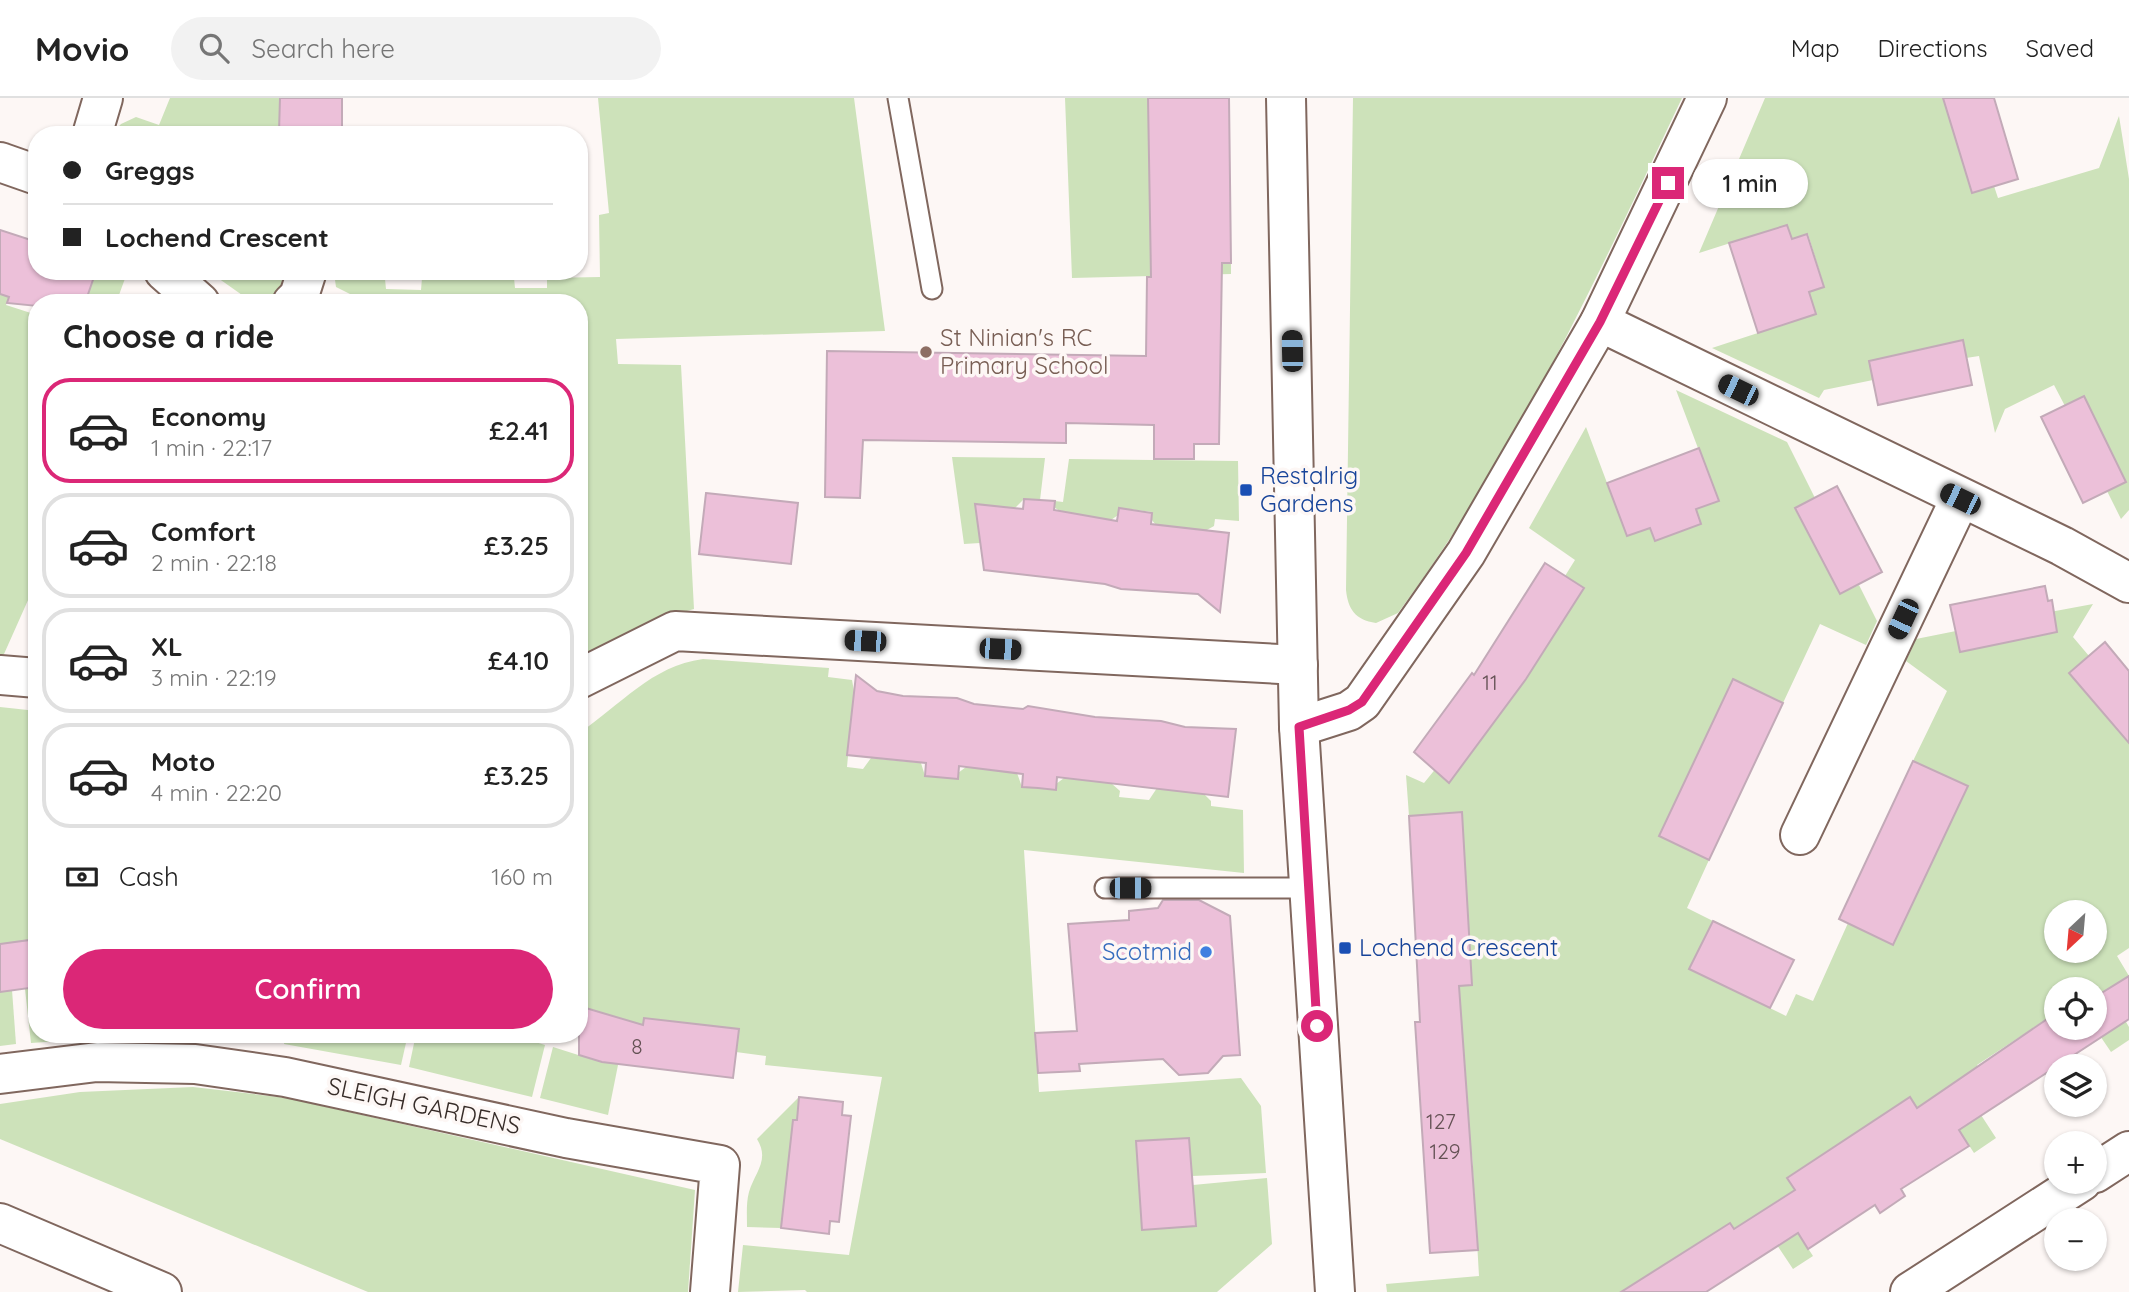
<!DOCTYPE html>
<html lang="en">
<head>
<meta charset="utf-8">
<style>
	body { margin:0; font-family:Quicksand,sans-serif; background:#f2f2f2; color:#222; height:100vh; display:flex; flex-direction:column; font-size:26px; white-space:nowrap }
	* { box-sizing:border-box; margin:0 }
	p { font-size:23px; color:#767676 }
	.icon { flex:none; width:38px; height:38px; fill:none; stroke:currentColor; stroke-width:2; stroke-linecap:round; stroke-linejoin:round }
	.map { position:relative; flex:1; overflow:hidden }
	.details { position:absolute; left:28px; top:196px; width:560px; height:749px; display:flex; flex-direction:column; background:#fff; border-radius:28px; box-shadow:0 2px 5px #0004 }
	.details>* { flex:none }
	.hud { position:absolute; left:28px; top:28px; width:560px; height:154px; border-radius:28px; box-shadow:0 2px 5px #0004; display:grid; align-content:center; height:154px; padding:0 35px; background:#fff }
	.needle { width:46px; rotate:206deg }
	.buttons { position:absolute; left:2044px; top:802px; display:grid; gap:14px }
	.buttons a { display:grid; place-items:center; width:63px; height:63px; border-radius:50%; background:#fff; box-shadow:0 2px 5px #0004; font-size:35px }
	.end { position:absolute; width:32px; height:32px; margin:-16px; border:9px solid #db2777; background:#fff; box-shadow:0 0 0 4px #fff }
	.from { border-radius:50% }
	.bubble { position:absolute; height:49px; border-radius:24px; background:#fff; box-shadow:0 2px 5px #0004; font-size:23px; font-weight:600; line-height:49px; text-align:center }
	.car { position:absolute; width:21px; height:42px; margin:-21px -10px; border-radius:9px; box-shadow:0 0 5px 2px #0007; background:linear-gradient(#222 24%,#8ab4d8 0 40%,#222 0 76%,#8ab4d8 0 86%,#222 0) }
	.hud b { display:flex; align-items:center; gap:24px; height:66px; font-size:26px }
	.hud b+b { border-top:2px solid #e0e0e0 }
	.hud i { width:18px; height:18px; background:#222 }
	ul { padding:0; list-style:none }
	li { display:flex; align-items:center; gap:21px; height:105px; margin:0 14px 10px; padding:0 21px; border:4px solid #e0e0e0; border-radius:28px }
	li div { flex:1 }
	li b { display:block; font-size:26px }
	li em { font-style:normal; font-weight:600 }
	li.on { border-color:#db2777 }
	li>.icon { width:63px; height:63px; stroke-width:1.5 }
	h2 { padding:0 35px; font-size:32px; line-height:84px }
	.pay { display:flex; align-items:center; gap:18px; height:77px; padding:0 35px; font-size:26px }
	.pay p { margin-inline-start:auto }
	.primary-button { display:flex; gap:14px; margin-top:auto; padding:14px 35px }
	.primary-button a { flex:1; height:80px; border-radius:42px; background:#db2777; color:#fff; font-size:28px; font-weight:600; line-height:80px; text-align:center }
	header { display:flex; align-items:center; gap:42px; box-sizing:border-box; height:98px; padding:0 35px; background:#fff; border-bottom:2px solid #e0e0e0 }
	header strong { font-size:33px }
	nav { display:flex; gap:38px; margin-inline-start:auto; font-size:24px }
	.search { width:490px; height:63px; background:#f2f2f2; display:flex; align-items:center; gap:18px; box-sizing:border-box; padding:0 24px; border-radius:38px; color:#767676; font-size:26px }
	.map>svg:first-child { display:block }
	.green { fill:#cde2ba; fill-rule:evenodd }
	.building { fill:#ecc0d9; stroke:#c3aab8; stroke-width:2 }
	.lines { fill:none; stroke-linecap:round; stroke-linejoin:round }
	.service-casing { stroke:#80675e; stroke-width:23 }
	.minor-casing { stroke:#80675e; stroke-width:42 }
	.tertiary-casing { stroke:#80675e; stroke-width:42 }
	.service { stroke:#fff; stroke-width:19 }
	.minor { stroke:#fff; stroke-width:38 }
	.tertiary { stroke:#fff; stroke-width:38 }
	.route { stroke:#db2777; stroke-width:9 }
	.education-dot { fill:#8d6e63; stroke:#fdf7f5; stroke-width:2.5 }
	.transit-dot { fill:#1a4fb4; stroke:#fdf7f5; stroke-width:2.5 }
	.shop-dot { fill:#3f7fe0; stroke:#fdf7f5; stroke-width:2.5 }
	.labels { text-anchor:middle; stroke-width:7; stroke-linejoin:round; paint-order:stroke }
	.number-label { font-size:21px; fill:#645154 }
	.education-label { font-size:24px; fill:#785e54; stroke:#fdf7f5; text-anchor:start }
	.transit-label { font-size:24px; fill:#164399; stroke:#fdf7f5; text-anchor:start }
	.shop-label { font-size:24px; fill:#366cbe; stroke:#fdf7f5; text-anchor:end }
	.street-label { font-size:24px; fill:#362c28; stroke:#fdf7f5 }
</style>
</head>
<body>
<header>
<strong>Movio</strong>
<div class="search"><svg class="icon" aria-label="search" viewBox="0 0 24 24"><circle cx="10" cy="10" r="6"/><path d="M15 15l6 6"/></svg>Search here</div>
<nav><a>Map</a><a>Directions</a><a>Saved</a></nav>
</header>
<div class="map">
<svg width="2129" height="1194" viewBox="0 0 2129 1194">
	<rect width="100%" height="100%" fill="#fdf7f5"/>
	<g class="green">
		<path d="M170,0h110v34l62,1 -231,2 10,-11 15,-7 23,8z"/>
		<path d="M598,0h256l31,233 -269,8 2,25 63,1 13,244 -39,11 -76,39v-356h-221l2,-4 -24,-12 -1,-7 50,-1 1,10 35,1 1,-12h92l1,10h32v-10l53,-1 -1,-62 10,-2z"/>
		<path d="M1065,0h83l3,165h80v11l-159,4z"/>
		<path d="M1353,0h329c-84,178 -166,356 -284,515l-22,10c-21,-3 -28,-14 -30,-33z"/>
		<path d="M1765,0h191l-12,4 28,90 22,-6 4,12 101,-30 20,-52 10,63v331l-8,9 -14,-28 19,-10 -42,-84 -19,9 -11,-21 -49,24 -10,24 -16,-77 -13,2 -4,-18 -93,21 4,19 -49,10 -5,8 -107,-50 104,-34 -7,-22 15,-6 -16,-52 -16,5 -5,-14 -88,28z"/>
		<path d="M96,173l31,2 -8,22 11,8h-45z"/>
		<path d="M208,173h76l-4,19 -8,7 -20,5z"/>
		<path d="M0,196l9,3 -3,8 31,10v265l-33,74h-4z"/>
		<path d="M1676,292l111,52 28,56 -20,11 45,85 19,-9 18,36 -11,24 -46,-21 -37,79 -50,-23 -74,156 50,24 -22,48 26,13 -23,48 96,47 10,-22 17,7 35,-78 45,21 75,-157 -55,-26 34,-70 -41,-30 10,-22 40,-8 5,21 93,-19 -4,-21 43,-8 -20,33 16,19 -20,17 60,70v205l-12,8 12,20 -22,14 22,37v13l-18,12 -17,-25 1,-38h-39v24l-79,52 11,17 -20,13 28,43 -22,15 -37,-57 -20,12 -7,-11 -40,26 7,12 -46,15 -44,28 8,12 -18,11 36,55 -20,13 -28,-42 -23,14 -12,-18 -81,51 11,18h-273l-1,-8 93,-8 -7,-122 -21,1 -32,-167 53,-3 -11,-173 -52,4 -3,-41 18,8 159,-195 -18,-12 10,-16 -46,-32 57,-101 41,109 23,-8 5,13 46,-17 -5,-15 22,-8zM2056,814h39v38h-39z"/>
		<path d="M952,359l93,1 -5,42 -16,-1 -44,44 -16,1z"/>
		<path d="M1069,361l169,2 1,60 -24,-2 -1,7 -9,5 -49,-6 -5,-6 1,-7 -32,-4 -2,7 -7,5 -50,-8 -7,-5 1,-6 8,1z"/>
		<path d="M703,561l126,9 -1,9 24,3 2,11 -7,76 16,2 8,-11 50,5 4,13 32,3 1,-6 8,-6 51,6 5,14 33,3 1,-6 8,-6 47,5 9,8 -1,6 30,3 8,-12 47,6 7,7v5l32,4 1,63 -220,-23 15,242 202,-14 20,28 5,67 -74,3 -3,-38 -53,3 6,88 54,-3 -3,-41 74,-7 5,66 -55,48h-410l-2,-2 -67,2 5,-47 106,10 33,-178 -117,-12 1,-9 -30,-4 3,-23 -94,-11 -4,24 -18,-2 -15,75 -68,-17 13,-51 41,13 -15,-54v-273c42,-28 72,-67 124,-74z"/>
		<path d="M0,609l37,4v228l-37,5z"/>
		<path d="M37,890v46l113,1 -119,8 -6,-54z"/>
		<path d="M12,892l4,54 -16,2v-54z"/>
		<path d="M285,936h123l-7,31 -117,-21z"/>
		<path d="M416,936h94l35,11 -13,52 -123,-30z"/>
		<path d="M193,989l94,11 408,92 -7,102h-320l-368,-153v-35l80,-12z"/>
		<path d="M799,999l-2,23h-4l-12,108 -34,-1c0,-11 -1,-24 2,-35 6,-20 21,-32 8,-53z"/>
	</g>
	<g class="building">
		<path d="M280,0h62v35l-63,-1z"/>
		<path d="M1148,0h81l2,165h-9l-3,181h-25v15h-40v-34l-88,-2v20l-203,-3 -3,58 -35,-1 2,-146 319,5 1,-79h4z"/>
		<path d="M1943,0h51l24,81 -46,14z"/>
		<path d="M1787,127l5,14 15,-5 17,53 -15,5 7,22 -58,19 -29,-90z"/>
		<path d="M0,132l37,12v29h59l-11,32h-48v3l-30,-3 2,-6 -9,-3z"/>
		<path d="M1963,242l9,45 -94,20 -9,-44z"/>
		<path d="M2084,298l42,86 -43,21 -42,-86z"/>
		<path d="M1699,350l20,53 -23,8 5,15 -46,17 -5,-13 -23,8 -20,-53z"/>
		<path d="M1837,388l45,86 -42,22 -45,-86z"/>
		<path d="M706,395l92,10 -7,61 -92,-10z"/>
		<path d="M1024,401l31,2 -1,9 63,11 2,-13 33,5 -1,11 78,9 -9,79 -22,-18 -77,-5 -16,-5 -121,-14 -9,-66 48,5z"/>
		<path d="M1545,465l39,25 -58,91 -77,104 -35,-31 58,-79 2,2z"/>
		<path d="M2045,488l3,15 4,-1 5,32 -97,20 -10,-47z"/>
		<path d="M2105,544l24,29v72l-60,-70z"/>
		<path d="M856,577l21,16 26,5 54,2 17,6 49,5 5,-3 67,11 66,4 24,6 51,2 -8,68 -171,-20 -1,13 -18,-2 -16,-1 1,-13 -64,-8 -1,13 -33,-3 1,-13 -79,-8z"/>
		<path d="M1733,581l50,24 -74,157 -50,-24z"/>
		<path d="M1913,663l55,25 -75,159 -54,-26z"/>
		<path d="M1462,714l10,173 -13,1 19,264 -48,3 -15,-231h5l-11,-206z"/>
		<path d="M1163,802h36l31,16 10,139 -17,1 -15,17 -29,2 -16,-16 -84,5 1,7 -42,2 -3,-40 42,-2 -9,-107 61,-4v-9l29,-3z"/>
		<path d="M1713,823l81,39 -24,48 -81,-39z"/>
		<path d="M37,841v48l-37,5v-48z"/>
		<path d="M2129,878v43l-170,111 10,16 -68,43 4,7 -25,17 -5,-8 -67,44 -10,-16 -92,59h-85l109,-69 4,6 61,-39 -8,-12 123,-81 7,11 139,-95v14h39v-30z"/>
		<path d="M579,908l64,19 1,-7 95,11 -6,49 -131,-16 -23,-7z"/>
		<path d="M799,999l44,5 -1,13 9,1 -12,106 -9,-1 -1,13 -48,-6 12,-108h4z"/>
		<path d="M1189,1040l7,88 -54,4 -6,-89z"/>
	</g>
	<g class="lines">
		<g class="service-casing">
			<g id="service">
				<path d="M898,0l34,191"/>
				<path d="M1105,790h203l1,4"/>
			</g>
		</g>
		<g class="minor-casing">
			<g id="minor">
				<path d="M92,37l11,-37"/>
				<path d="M0,64l37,13"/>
				<path d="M164,173l36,32"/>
				<path d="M292,205l7,-7 8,-25"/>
				<path d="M1600,224l462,224 67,37"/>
				<path d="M0,577l37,3"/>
				<path d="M579,581l96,-48 623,34"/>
				<path d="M1299,629l50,-16 13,-9 104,-149 134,-231 107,-224"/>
				<path d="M1800,737l160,-336"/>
				<path d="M0,976l97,-12 98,2 90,13 281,61 154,27 -10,127"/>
				<path d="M2095,1075l34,-22"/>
				<path d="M1910,1194l172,-111"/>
			</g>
		</g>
		<g class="tertiary-casing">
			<g id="tertiary">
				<path d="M1286,0l13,629 36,565"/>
				<path d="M0,1125l162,69"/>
			</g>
		</g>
		<use href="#service" class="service"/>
		<use href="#minor" class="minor"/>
		<use href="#tertiary" class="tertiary"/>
	</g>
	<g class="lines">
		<path class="route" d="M1317,928l-18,-299 50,-17 13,-8 104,-149 134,-231 68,-139"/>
	</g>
	<circle class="education-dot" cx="926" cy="254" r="7"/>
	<g class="transit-dot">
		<rect x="1239" y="385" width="14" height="14" rx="3.5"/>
		<rect x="1338" y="843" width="14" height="14" rx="3.5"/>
	</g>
	<circle class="shop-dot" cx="1206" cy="854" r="7"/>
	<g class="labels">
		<g class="number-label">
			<text x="1490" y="592">11</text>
			<text x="637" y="956">8</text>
			<text x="1441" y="1031">127</text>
			<text x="1445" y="1061">129</text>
		</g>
		<g class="education-label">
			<text x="940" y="248">St Ninian's RC<tspan x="940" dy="28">Primary School</tspan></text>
		</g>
		<g class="transit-label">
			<text x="1260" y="386">Restalrig<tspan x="1260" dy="28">Gardens</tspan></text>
			<text x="1359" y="858">Lochend Crescent</text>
		</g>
		<g class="shop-label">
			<text x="1192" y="862">Scotmid</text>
		</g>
		<g class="street-label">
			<text transform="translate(424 1008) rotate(12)" y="8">SLEIGH GARDENS</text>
		</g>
	</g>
</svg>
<div class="buttons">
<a><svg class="needle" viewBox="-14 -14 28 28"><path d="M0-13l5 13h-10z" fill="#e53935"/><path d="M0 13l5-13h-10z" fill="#767676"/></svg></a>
<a><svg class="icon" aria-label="locate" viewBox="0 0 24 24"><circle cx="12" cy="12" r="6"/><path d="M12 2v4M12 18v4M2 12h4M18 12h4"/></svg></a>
<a><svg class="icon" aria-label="layers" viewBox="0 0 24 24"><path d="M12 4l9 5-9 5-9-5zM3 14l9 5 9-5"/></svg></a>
<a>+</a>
<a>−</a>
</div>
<i class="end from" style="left:1317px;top:928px"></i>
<i class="end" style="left:1668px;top:85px"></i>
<div class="bubble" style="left:1692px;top:61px;width:116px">1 min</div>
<i class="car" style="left:1292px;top:253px;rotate:359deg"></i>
<i class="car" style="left:1738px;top:292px;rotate:296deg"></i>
<i class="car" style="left:1960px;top:401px;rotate:296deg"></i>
<i class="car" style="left:1903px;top:521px;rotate:205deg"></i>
<i class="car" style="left:865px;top:543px;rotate:273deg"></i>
<i class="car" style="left:1000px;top:551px;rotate:93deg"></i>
<i class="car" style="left:1130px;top:790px;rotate:90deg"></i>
<div class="hud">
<b><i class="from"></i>Greggs</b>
<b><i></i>Lochend Crescent</b>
</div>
<section class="details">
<h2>Choose a ride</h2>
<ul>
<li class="on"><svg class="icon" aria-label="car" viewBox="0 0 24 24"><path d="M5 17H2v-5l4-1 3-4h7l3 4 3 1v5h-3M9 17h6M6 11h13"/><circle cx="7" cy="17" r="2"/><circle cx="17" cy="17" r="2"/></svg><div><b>Economy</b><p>1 min · 22:17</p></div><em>£2.41</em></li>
<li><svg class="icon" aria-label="car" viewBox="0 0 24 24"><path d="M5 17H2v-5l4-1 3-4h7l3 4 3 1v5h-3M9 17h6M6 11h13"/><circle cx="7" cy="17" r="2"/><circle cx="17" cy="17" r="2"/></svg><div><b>Comfort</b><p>2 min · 22:18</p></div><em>£3.25</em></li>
<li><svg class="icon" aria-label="car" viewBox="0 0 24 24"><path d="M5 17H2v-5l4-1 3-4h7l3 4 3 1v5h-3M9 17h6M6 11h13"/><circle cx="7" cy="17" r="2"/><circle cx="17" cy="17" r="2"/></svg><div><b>XL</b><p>3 min · 22:19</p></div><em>£4.10</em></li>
<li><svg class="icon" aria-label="car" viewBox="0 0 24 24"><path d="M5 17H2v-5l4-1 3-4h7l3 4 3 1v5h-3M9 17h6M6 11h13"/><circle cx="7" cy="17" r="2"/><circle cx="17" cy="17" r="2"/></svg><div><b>Moto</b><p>4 min · 22:20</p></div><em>£3.25</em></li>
</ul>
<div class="pay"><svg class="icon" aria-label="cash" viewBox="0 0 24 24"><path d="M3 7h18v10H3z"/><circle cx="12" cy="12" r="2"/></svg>Cash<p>160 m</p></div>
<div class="primary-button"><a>Confirm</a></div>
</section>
</div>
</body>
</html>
